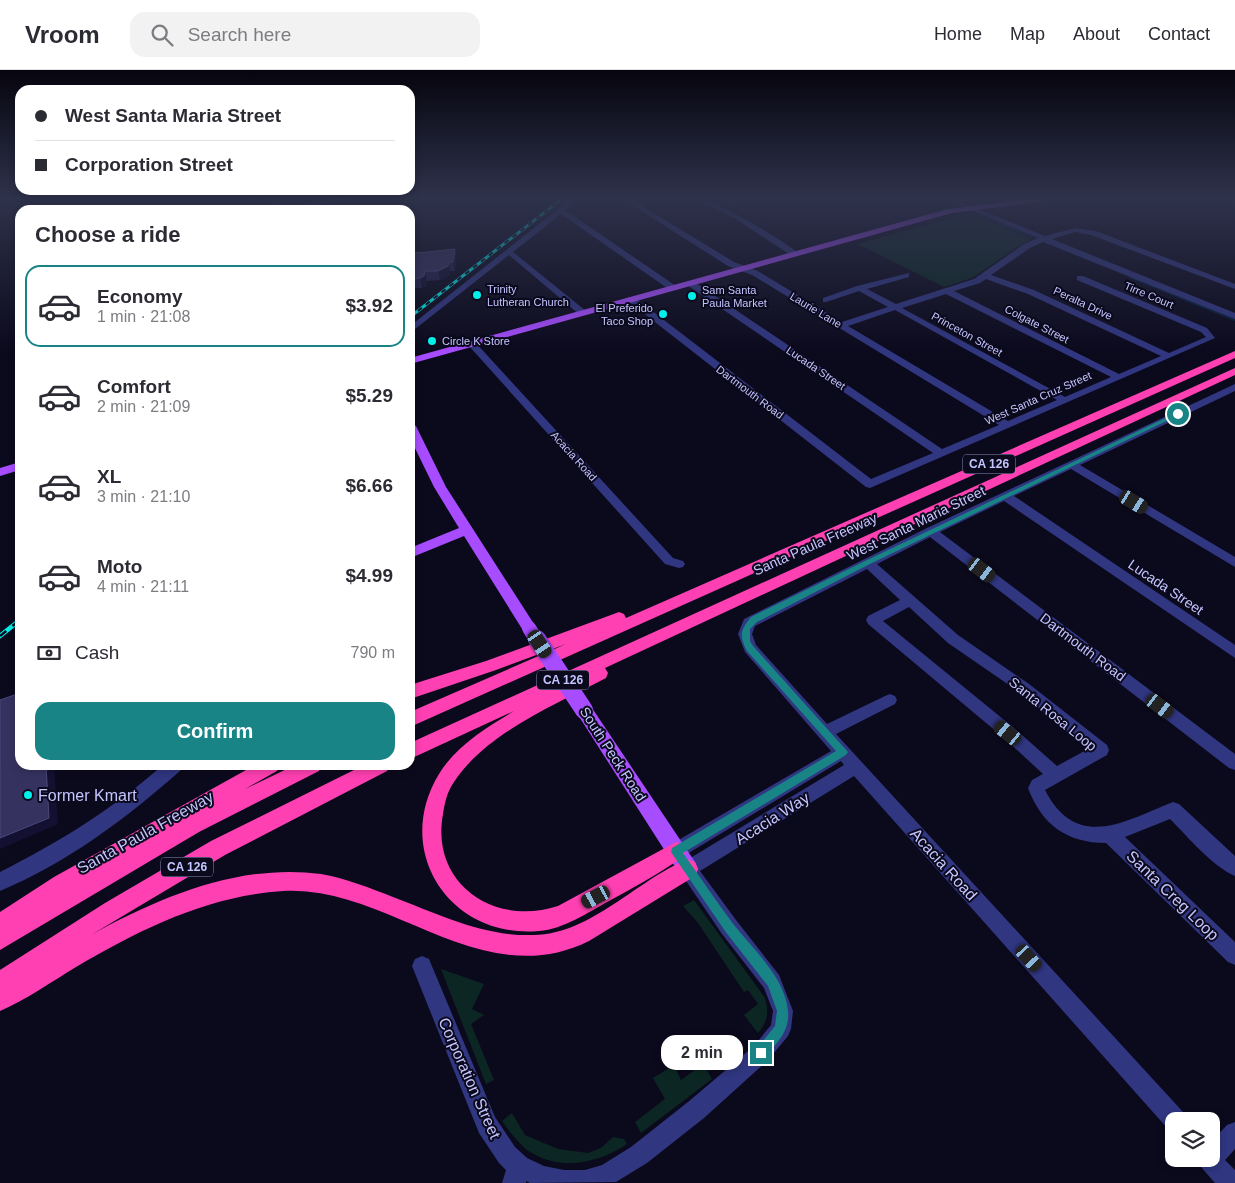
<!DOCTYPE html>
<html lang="en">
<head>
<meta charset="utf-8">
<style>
	body { margin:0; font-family:Helvetica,sans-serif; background:#f2f2f3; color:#2b2b33; height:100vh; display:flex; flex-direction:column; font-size:19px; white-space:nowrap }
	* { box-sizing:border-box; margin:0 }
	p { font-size:16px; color:#7c7c81 }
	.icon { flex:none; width:28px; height:28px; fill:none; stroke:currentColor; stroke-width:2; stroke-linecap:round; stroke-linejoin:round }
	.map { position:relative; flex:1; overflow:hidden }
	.drawer { position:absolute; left:15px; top:135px; width:400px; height:565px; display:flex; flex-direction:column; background:#fff; border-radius:15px; box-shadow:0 2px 8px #0003 }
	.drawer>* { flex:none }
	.guide { position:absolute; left:15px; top:15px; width:400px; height:110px; border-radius:15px; box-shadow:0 2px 8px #0003; display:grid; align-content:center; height:110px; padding:0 20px; background:#fff }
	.buttons { position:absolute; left:1165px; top:1042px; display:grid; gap:10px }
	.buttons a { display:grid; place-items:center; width:55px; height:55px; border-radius:10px; background:#fff; box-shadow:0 2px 8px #0003; font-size:25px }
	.end { position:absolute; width:22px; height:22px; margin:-11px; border:6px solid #188486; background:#fff; box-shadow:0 0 0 2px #fff }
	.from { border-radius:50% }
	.bubble { position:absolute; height:35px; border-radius:15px; background:#fff; box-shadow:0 2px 8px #0003; font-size:16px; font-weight:800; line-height:35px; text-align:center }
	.car { position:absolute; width:15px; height:30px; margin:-15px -8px; border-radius:6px; box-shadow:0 0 4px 1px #0007; background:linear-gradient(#222 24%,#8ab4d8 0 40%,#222 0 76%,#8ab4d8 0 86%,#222 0) }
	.guide b { display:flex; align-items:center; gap:18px; height:48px; font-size:19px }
	.guide b+b { border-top:1px solid #e1e1e2 }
	.guide i { width:12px; height:12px; background:#2b2b33 }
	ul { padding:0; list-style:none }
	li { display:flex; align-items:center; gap:15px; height:82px; margin:0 10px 8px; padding:0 10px; border:2px solid transparent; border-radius:15px }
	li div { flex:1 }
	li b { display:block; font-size:19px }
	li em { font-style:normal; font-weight:800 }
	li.active { border-color:#188486 }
	li>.icon { width:45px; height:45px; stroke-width:1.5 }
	h2 { padding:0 20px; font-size:22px; line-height:60px }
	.pay { display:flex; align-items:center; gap:12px; height:55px; padding:0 20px; font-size:19px }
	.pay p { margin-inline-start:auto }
	.button { display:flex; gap:10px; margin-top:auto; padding:10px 20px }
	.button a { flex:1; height:58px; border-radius:15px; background:#188486; color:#fff; font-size:20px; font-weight:800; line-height:58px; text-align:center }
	header { display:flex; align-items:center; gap:30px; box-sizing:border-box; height:70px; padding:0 25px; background:#fff; border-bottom:1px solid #e1e1e2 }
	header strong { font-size:24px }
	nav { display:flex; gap:28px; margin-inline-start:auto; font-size:18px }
	.search { width:350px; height:45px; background:#f2f2f3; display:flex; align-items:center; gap:12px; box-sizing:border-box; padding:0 18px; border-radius:15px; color:#7c7c81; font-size:19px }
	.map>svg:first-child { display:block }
	.green { fill:#0c2723 }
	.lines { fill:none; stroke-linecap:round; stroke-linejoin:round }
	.stream { stroke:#06213e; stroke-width:2 }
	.minor { fill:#303680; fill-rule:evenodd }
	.major { fill:#a74cff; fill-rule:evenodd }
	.highway { fill:#ff40b2; fill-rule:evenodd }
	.rail-far1-casing { stroke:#00f0ec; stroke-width:3 }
	.rail-casing { stroke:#00f0ec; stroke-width:4.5 }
	.rail-far1 { stroke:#0b091c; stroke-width:2; stroke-dasharray:5; stroke-linecap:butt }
	.rail { stroke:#0b091c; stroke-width:2.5; stroke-dasharray:8; stroke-linecap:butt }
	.major-bridge-far1 { stroke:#a74cff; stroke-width:14 }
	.major-bridge { stroke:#a74cff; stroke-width:18 }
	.wall { fill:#24204c }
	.shaded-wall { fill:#131031 }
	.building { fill:#353260; stroke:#4c4979 }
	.route { fill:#188486 }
	.poi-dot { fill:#00f0ec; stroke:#0b091c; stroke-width:2 }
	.labels { text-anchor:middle; stroke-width:4; stroke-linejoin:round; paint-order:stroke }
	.far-poi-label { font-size:11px; fill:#c5c5ff; stroke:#0b091c; text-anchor:start }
	.far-street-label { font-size:11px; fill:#c5c5ff; stroke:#0b091c }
	.shield { fill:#0b091c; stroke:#8d8dbb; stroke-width:1 }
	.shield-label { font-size:12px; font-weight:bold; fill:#c5c5ff }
	.street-label { font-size:14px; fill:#c5c5ff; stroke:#0b091c }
	.near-poi-label { font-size:16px; fill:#c5c5ff; stroke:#0b091c; text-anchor:start }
	.near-street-label { font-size:16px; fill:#c5c5ff; stroke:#0b091c }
</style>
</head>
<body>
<header>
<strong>Vroom</strong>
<div class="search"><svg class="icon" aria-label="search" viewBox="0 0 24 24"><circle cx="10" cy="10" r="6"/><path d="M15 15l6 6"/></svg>Search here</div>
<nav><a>Home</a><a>Map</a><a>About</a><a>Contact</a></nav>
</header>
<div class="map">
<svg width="1235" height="1113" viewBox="0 0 1235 1113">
	<rect width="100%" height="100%" fill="#0b091c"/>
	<g class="green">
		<path d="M969,143l63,26 -15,8 -45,31 -28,9 -86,-43z"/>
		<path d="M694,830l71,98c4,15 3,23 -7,35l-14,-18 14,-11 -10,-14 -4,2 -46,-69 -15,-17z"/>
		<path d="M441,899l43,15 -12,25 12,6 -13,9 23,56 -8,4z"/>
		<path d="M732,969h5l7,9 -14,14 -8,-14z"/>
		<path d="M703,994l9,15 -71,54 -6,-11 30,-23 -12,-21 21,-13 7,15z"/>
		<path d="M512,1043l13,22 33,14 30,4 13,-5 12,-11 11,2 3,5c-28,19 -65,27 -95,9 -12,-7 -22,-21 -30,-32z"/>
	</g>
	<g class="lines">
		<g class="stream">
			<path d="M936,128l10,4"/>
			<path d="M978,145l54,22"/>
			<path d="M1130,207l105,43"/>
		</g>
		<g class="minor">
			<path d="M269,128h6l7,10 55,-10h13l-55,12h-18z"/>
			<path d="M572,128h7l-14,12 111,76v4h-6l-109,-76 -48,38 73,59v4h-6l-71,-60 -99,78v-7z"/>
			<path d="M621,128h8l105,64 24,9 84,51 46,-15 -29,-16 -33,11h-3v-4l34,-12 52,-13v4l-42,12 29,15 78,-25 50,-35 14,-6 -96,-40h9l94,38 30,-8 21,3 139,53v5l-144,-54 -16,-3 -23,7 183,74v6l-192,-77 -13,6 -39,27 43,15 135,63 37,-16 -5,-5 -124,-52v-4h6l124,52 8,10 -345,150 -4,-1 -238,-186v-4h6l237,182 62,-26 -246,-168v-4h6l249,168 57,-24 -247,-150 -24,-9zM986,209l42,15 133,62 -42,18 -165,-83 26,-8zM946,224l165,83 -46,20 -163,-89zM895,240l162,90 -49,21 -160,-95z"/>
			<path d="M695,128c18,0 90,43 104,56l-7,2 -58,-38z"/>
			<path d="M1225,128l10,1v4z"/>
			<path d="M472,271l3,1 198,216 10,3 2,3 -2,3 -4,1 -14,-4 -196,-218 -2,-2z"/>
			<path d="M1235,314v7l-155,74 155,92v10l-164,-98 -57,27 221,149v13l-231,-157 -64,31 295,222v16l-6,-2 -299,-231 -53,27 81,71 71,49 78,61 2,5 -2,5 -62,35c32,62 80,31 128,12l6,2 56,52v20c-23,-10 -47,-39 -65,-57l-45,18 110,105v23l-7,-3 -122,-119c-39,0 -64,-18 -78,-55l4,-8 11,-6 -39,-36 -136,-114 -2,-4 2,-4 32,-16 -33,-31 -112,57 -3,8 4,11 71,79 58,-28 5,-2 5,2 2,4 -2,4 -59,30 348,379 3,8h-13v10l-6,-2 -314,-353 -154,95 36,49 43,55 14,36 -2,18 -3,7 -20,24 -64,58 -57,45 -31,19 -86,1 -4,-2v2h-24l4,-13 -7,-7 -20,-30 -67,-167 3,-7 7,-3 7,3 66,158 20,30 12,11 17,8 20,4h21l17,-5 29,-18 57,-45 66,-56 17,-21 2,-14 -9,-23 -42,-54 -40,-59 -3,-6 3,-6 162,-98 -3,-4 -159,96 -6,3 -6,-3 -3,-6 3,-6 161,-94 -86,-99 -7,-18 6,-15 183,-91zM909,537l39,36 71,49 69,57 -31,17 -43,-38 -131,-107z"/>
			<path d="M163,695h20l-2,5c-54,48 -114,93 -181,121v-19c61,-31 111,-62 163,-107z"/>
			<path d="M1235,1052v27l-10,11 10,10v13h-20l-14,-16 -3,-8h13v-17l16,-17z"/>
		</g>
		<g class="major">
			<path d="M1035,128h21l-4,2 -100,13 -542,151v-6l538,-149z"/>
			<path d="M410,353l6,3 30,61 88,137 3,4 -3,4 -5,2 -5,-2 -60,-96 -54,22v-10l49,-20 -25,-41 -24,-49z"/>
			<path d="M20,392v8l-20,6v-8z"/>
			<path d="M584,633l6,2 105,157 3,7 -3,7 -7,3 -7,-3 -103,-161 -2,-5 2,-5z"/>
		</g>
		<g class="highway">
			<path d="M1235,281v7l-825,369v-15l156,-68 -70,26 -86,29v-14l76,-24 133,-49 5,2 2,4z"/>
			<path d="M1235,298v7l-630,293 3,5 -2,5c-51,27 -120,55 -152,104 -7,10 -9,20 -11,32 -13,70 52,113 115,92l118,-64 7,2 3,7 -3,7 -9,5c-21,14 -43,26 -65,38 -22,12 -45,28 -70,30 -89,8 -147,-80 -100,-157 17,-28 48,-47 75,-63l-104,48v-16z"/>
			<path d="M255,695h25l-3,6 -32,18 50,-24h27l-3,6 -120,61 -199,118v-38l54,-35z"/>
			<path d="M364,695h26l-3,6 -162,84 -134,80c69,-38 149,-72 230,-61 24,4 49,14 72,23 45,17 91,40 141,38 57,-1 103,-55 154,-76l7,3 3,7 -3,7 -106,65c-108,54 -202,-57 -306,-50 -76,5 -142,38 -207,76 -25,15 -50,33 -76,44v-41l105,-67 106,-62z"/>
		</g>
		<g class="rail-far1-casing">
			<path id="rail-far1" d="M410,247l153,-119"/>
		</g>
		<g class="rail-casing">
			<path id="rail" d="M0,566l20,-16"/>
		</g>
		<use href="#rail-far1" class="rail-far1"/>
		<use href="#rail" class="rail"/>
		<path class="major-bridge-far1" d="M529,558l8,13"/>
		<path class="major-bridge" d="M537,569l47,71"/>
	</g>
	<g class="wall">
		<path d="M720,128h44v1l-29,7z"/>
		<path d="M455,179l1,9 -1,13h-5v4l-10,5 -13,1 -1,5 -4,2h-12v-35l17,-1z"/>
	</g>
	<g class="shaded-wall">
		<path d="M736,128h28v1l-29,7z"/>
		<path d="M455,179l1,9 -1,13 -2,-9z"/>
		<path d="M449,192l1,9v4l-10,5 -2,-9z"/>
		<path d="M425,201l2,10 -1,5 -4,2 -2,-10z"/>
		<path d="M46,695h8l4,59 -58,25v-11z"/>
	</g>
	<g class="building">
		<path d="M455,179l-2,13h-4l-1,4 -10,5h-13l-1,5 -4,2 -10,1v-26l17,-1z"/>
		<path d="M20,623v72h26l3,53 -49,20v-138z"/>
	</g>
	<linearGradient id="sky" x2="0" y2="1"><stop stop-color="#06050f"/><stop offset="0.45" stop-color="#2e324b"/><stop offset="1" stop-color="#2e324b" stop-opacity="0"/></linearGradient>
	<rect width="1235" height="284" fill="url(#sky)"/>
	<path class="route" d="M1176,343l5,1 -311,150 -113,58 -7,7v12l3,5 95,106 -2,3 -163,98c17,24 33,48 51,72 20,25 51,53 54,86 2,20 -11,32 -23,46l-4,2 -4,-2 -2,-4 2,-5 18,-22 2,-15 -9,-25 -43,-55 -54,-79 1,-4 164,-97 -89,-100c-8,-15 -7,-21 4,-34l114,-56z"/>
	<g class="poi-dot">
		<circle cx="477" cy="225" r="5"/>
		<circle cx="692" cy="226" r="5"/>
		<circle cx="663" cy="244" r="5"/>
		<circle cx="432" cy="271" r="5"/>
		<circle cx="28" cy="725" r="5"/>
	</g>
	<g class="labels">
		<g class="far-poi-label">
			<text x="487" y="223">Trinity<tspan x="487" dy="13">Lutheran Church</tspan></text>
			<text x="702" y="224">Sam Santa<tspan x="702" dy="13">Paula Market</tspan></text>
			<text x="653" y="242" text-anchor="end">El Preferido<tspan x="653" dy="13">Taco Shop</tspan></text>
			<text x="442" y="275">Circle K Store</text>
		</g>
		<g class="far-street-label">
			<text transform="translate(1149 225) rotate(23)" y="4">Tirre Court</text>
			<text transform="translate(1083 233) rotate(25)" y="4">Peralta Drive</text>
			<text transform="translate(816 240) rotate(31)" y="4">Laurie Lane</text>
			<text transform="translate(1037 254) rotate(27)" y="4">Colgate Street</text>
			<text transform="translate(967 264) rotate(29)" y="4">Princeton Street</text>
			<text transform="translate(816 298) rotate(34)" y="4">Lucada Street</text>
			<text transform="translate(750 322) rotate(37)" y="4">Dartmouth Road</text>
			<text transform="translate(1038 328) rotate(-24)" y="4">West Santa Cruz Street</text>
			<text transform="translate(574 386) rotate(48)" y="4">Acacia Road</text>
		</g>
		<g class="shield">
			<rect x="963" y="384.5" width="52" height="19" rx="4"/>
			<rect x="537" y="600.5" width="52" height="19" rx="4"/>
			<rect x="161" y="787.5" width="52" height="19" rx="4"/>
		</g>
		<g class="shield-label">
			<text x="989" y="398">CA 126</text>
			<text x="563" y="614">CA 126</text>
			<text x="187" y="801">CA 126</text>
		</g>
		<g class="street-label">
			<text transform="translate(916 453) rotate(-26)" y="5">West Santa Maria Street</text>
			<text transform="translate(815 474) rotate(-24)" y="5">Santa Paula Freeway</text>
			<text transform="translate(1166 517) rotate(34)" y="5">Lucada Street</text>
			<text transform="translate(1083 577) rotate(37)" y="5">Dartmouth Road</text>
			<text transform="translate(1053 644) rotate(39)" y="5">Santa Rosa Loop</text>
			<text transform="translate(613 684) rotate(57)" y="5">South Peck Road</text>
		</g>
		<g class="near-poi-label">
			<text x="38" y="731">Former Kmart</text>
		</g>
		<g class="near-street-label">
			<text transform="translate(772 748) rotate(-32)" y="6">Acacia Way</text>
			<text transform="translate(145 762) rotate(-29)" y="6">Santa Paula Freeway</text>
			<text transform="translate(944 794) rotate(48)" y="6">Acacia Road</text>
			<text transform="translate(1173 825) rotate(44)" y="6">Santa Creg Loop</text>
			<text transform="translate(470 1008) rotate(66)" y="6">Corporation Street</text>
		</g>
	</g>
</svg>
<div class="buttons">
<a><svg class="icon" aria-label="layers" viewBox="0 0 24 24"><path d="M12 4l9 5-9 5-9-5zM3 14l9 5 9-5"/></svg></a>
</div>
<i class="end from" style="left:1178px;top:344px"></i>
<i class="end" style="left:761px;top:983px"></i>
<div class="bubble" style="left:661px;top:965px;width:82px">2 min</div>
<i class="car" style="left:1134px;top:432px;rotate:121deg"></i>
<i class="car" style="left:982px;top:500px;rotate:127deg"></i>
<i class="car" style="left:540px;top:574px;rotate:146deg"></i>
<i class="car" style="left:1160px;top:636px;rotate:127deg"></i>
<i class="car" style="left:1008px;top:663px;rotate:309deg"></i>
<i class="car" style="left:596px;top:827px;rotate:242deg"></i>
<i class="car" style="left:1029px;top:888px;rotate:138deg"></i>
<div class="guide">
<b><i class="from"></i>West Santa Maria Street</b>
<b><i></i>Corporation Street</b>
</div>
<section class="drawer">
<h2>Choose a ride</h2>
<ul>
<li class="active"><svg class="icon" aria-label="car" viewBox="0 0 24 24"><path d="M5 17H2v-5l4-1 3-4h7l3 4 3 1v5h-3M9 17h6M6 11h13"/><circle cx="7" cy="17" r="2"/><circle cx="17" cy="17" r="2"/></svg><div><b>Economy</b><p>1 min · 21:08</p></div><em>$3.92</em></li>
<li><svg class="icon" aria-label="car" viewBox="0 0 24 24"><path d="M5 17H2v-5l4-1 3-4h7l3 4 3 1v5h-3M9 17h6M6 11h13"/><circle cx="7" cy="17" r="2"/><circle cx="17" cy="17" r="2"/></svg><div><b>Comfort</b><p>2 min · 21:09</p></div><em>$5.29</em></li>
<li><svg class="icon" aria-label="car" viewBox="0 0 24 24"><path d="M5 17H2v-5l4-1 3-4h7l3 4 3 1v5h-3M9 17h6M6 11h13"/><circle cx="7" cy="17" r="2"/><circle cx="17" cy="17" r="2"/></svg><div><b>XL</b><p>3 min · 21:10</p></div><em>$6.66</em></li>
<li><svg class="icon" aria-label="car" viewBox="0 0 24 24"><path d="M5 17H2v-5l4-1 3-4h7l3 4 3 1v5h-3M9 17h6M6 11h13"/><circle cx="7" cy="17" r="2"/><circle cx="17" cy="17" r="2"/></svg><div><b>Moto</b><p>4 min · 21:11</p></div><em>$4.99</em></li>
</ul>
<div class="pay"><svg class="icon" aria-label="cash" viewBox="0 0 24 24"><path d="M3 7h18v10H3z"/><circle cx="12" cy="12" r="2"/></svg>Cash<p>790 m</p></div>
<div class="button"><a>Confirm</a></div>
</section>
</div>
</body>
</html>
